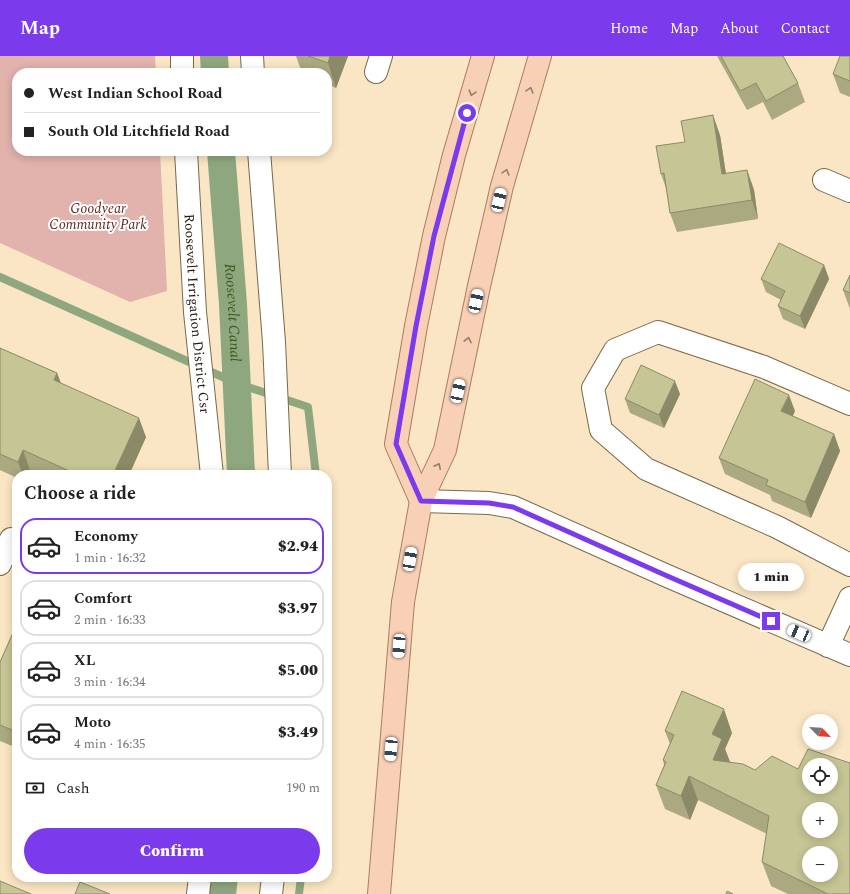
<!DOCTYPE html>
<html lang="en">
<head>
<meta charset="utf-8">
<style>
	body { margin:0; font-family:Spectral,serif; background:#f2f2f2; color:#222; height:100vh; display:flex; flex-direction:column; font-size:15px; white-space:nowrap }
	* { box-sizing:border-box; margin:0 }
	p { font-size:13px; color:#767676 }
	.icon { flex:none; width:22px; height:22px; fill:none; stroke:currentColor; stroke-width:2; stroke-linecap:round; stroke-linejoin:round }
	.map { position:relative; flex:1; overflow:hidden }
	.sheet { position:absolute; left:12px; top:414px; width:320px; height:412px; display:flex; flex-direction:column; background:#fff; border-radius:16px; box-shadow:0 2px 10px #0003 }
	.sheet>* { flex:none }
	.guide { position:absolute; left:12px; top:12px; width:320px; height:88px; border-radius:16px; box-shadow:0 2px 10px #0003; display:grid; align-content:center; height:88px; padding:0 12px; background:#fff }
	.needle { width:26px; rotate:114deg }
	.tools { position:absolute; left:802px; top:658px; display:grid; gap:8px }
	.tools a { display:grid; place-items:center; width:36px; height:36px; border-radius:50%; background:#fff; box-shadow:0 2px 10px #0003; font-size:20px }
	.end { position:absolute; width:18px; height:18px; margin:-9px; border:5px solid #7c3aed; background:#fff; box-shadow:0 0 0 2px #fff }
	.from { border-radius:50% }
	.bubble { position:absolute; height:28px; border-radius:14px; background:#fff; box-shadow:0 2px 10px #0003; font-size:13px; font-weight:800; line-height:28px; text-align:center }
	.car { position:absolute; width:12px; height:24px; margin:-12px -6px; border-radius:5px; box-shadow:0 0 3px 1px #0007; background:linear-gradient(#fff 24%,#345 0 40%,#fff 0 76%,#345 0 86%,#fff 0) }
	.guide b { display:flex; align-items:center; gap:14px; height:38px; font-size:15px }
	.guide b+b { border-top:1px solid #e0e0e0 }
	.guide i { width:10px; height:10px; background:#222 }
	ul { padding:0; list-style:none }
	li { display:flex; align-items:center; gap:12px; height:56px; margin:0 8px 6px; padding:0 4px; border:2px solid #e0e0e0; border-radius:16px }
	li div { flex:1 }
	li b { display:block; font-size:15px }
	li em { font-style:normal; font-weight:800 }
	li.on { border-color:#7c3aed }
	li>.icon { width:36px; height:36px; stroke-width:1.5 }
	h2 { padding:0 12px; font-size:18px; line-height:48px }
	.pay { display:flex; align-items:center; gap:10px; height:44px; padding:0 12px; font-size:15px }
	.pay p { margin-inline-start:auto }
	.button { display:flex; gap:8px; margin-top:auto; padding:8px 12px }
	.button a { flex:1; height:46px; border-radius:24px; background:#7c3aed; color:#fff; font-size:16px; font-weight:800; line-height:46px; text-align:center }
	header { display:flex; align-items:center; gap:24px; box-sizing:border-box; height:56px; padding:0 20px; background:#7c3aed; color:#fff }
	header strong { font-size:19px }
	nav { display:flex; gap:22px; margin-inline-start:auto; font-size:14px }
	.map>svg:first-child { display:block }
	.green { fill:#e1b3ac }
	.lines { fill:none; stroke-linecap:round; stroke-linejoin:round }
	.stream { stroke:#8fa77f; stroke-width:8 }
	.canal { stroke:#8fa77f; stroke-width:28 }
	.minor-casing { stroke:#7a684a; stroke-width:24 }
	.major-casing { stroke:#aa7c5b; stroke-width:24 }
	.minor { stroke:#fff; stroke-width:22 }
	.major { stroke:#f8d0b6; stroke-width:22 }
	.wall { fill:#aaa980 }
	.shaded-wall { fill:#8b8a68 }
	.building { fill:#c6c595; stroke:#8b8a68; fill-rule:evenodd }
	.oneway { stroke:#977e6a }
	.route { stroke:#7c3aed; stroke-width:5 }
	.labels { text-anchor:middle; stroke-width:4; stroke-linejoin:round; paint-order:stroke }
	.park-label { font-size:14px; font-style:italic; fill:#65251f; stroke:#fff }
	.street-label { font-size:14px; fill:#211a0e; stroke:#fff }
	.water-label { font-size:15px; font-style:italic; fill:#3a591e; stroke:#fff }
</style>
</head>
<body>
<header>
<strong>Map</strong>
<nav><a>Home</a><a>Map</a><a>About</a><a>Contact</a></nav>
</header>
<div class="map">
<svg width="850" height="838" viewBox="0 0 850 838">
	<rect width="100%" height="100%" fill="#fae6c4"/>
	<path class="green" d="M0,0h155l1,17h-139v78h143l7,140 -37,11 -130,-59z"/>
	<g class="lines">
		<g class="stream">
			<path d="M0,221l236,106 72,24 8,68"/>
			<path d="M299,838l2,-17"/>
		</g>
		<g class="canal">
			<path d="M214,0l1,17"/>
			<path id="s1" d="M221,95l12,153 8,171"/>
			<path d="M222,838l2,-17"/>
		</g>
		<g class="minor-casing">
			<g id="minor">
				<path d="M182,0v17"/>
				<path d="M252,0l1,17"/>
				<path d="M376,16l5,-16"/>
				<path id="s2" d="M186,95l9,161 17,163"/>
				<path d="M259,95l15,191 6,133"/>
				<path d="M824,124l26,11"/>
				<path d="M850,348l-86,-37 -106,-35 -43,18 -22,38 8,42 45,39 131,58 73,38"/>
				<path d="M421,445l68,2 24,4 152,68 185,80"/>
				<path d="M0,508l11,-25"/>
				<path d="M828,590l22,-48"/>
				<path d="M198,838l2,-17"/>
				<path d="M271,838l2,-17"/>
			</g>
		</g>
		<g class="major-casing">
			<g id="major">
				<path d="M421,445l-25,-57 20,-118 18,-90 20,-81 29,-99"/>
				<path d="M379,838l24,-292 18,-101 24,-51 34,-164 23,-100 38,-130"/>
			</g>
		</g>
		<use href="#minor" class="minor"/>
		<use href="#major" class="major"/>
	</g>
	<g class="wall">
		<path d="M296,0h52l-12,32 -9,-4v-11h-25z"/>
		<path d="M717,0h66l15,27 7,19 -33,18 -9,-18 -16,8z"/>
		<path d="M850,0v41l-10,-4 -7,-19z"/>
		<path d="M720,79l6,39 21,-4 7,20 4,29 -81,13 -7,-19 -3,-22 -6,-17 24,-32z"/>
		<path d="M824,209l5,14 -24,50 -22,-10 -5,-13 3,-6 -15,-8 -5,-13z"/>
		<path d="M850,219v34l-7,-19z"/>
		<path d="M0,292l57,25 4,10 85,54 -17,38h-87l-12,-5 -2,5h-11v3l-17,-8z"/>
		<path d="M680,338l-16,34 -34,-15 -5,-14z"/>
		<path d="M795,355l-2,5 41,18 6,17 -29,67 -39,-17 -2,-6 -45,-21 -6,-16z"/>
		<path d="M17,570v122l-17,-7v-79z"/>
		<path d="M665,675l67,2 -7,16 5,13 120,132h-62l-17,-8 -9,-24 5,-28 -69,-34 -8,20 -25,-11 -9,-24 8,-20 -1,-5 7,-16z"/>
	</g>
	<g class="shaded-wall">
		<path d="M330,0h18l-12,32 -8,-25z"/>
		<path d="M713,59l7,20 9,59 -7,-20z"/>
		<path d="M747,114l7,20 4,29 -6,-19z"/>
		<path d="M824,209l5,14 -24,50 -5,-13z"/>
		<path d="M57,317l7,19 -10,-12z"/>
		<path d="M675,325l5,13 -16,34 -5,-13z"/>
		<path d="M789,339l6,16 -8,17 -6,-17z"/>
		<path d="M139,362l7,19 -17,38h-16z"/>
		<path d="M834,378l6,17 -29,67 -6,-16z"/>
		<path d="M23,394l7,20 -2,5h-5l-5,-13z"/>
		<path d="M724,653l8,24 -7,16 5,13 -17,-2 -1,-26z"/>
		<path d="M689,720l9,24 -8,20 -9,-24z"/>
	</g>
	<g class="building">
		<path d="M308,0h22l-2,7z"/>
		<path d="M721,0h62l15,27 -32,18 -10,-18 -16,8z"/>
		<path d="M840,0h10v25l-17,-7z"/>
		<path d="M713,59l9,59 25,-4 5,30 -82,13 -6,-40 -3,1 -5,-28 29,-4 -4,-21z"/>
		<path d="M779,187l45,22 -24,51 -22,-10 7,-15 -24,-12z"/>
		<path d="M850,219v18l-7,-3z"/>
		<path d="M0,292l57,25 -3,7 85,38 -26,57h-35l-55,-25 -5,12 -18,-8z"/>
		<path d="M641,309l34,16 -16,34 -34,-16z"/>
		<path d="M755,323l34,16 -8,16 53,23 -29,68 -39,-17 2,-5 -49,-22z"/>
		<path d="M16,570h1v106l-17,-7v-63z"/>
		<path d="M682,635l42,18 -12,25 10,5 -9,21 30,4 12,6 17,-14 26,13 10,-20 42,14v131h-22l-66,-32 7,-46 -80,-40 -8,20 -25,-11 10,-23 -3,-2 11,-25 -9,-4zM809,709h22v22h-22zM809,753h22v22h-22zM809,797h22v22h-22z"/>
		<path d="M0,825l31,13h-31z"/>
		<path d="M80,826l30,12h-35z"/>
		<path d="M727,835l6,3h-7z"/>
	</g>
	<defs><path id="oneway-chevron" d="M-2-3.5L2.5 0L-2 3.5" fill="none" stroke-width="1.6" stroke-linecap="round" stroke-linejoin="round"/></defs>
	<g class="oneway">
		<use href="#oneway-chevron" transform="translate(530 34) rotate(-74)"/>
		<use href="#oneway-chevron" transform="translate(472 37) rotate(106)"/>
		<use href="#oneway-chevron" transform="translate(506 116) rotate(-74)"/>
		<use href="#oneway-chevron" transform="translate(468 284) rotate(-78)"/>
		<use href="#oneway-chevron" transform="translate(438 410) rotate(-64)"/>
	</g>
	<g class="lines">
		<path class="route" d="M467,57l-33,123 -18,90 -20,118 25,57 68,2 24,4 152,68 106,46"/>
	</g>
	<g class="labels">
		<g class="park-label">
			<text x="98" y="157">Goodyear<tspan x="98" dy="16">Community Park</tspan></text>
		</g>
		<g class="street-label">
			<text dy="5" stroke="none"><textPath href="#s2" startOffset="163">Roosevelt Irrigation District Csr</textPath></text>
		</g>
		<g class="water-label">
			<text dy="5" stroke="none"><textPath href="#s1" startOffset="162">Roosevelt Canal</textPath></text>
		</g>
	</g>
</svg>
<div class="tools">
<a><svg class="needle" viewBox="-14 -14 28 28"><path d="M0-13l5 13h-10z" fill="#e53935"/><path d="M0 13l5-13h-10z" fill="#767676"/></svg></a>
<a><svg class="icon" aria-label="locate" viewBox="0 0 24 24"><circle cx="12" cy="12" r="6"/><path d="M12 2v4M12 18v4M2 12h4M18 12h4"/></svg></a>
<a>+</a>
<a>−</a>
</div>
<i class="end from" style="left:467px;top:57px"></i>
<i class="end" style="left:771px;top:565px"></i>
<div class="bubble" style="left:738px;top:507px;width:66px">1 min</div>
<i class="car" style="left:499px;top:144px;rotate:13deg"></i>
<i class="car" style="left:476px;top:245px;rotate:12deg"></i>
<i class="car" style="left:458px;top:335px;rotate:12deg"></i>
<i class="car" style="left:410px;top:503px;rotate:10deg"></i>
<i class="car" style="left:799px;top:577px;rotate:293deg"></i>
<i class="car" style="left:399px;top:590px;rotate:184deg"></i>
<i class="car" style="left:391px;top:693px;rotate:185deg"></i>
<div class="guide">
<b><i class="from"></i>West Indian School Road</b>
<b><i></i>South Old Litchfield Road</b>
</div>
<section class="sheet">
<h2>Choose a ride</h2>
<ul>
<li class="on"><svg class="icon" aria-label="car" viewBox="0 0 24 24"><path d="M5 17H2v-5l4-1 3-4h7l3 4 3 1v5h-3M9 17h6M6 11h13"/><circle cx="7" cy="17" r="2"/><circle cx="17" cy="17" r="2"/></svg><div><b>Economy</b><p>1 min · 16:32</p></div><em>$2.94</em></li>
<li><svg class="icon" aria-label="car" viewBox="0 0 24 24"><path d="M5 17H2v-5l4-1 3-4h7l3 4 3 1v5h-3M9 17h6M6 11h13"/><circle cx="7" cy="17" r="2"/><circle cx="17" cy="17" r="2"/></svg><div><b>Comfort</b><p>2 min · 16:33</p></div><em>$3.97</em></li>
<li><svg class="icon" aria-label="car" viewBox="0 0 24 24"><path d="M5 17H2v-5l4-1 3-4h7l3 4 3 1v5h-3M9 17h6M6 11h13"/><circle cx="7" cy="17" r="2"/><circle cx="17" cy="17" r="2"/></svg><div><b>XL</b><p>3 min · 16:34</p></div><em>$5.00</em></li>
<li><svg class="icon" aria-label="car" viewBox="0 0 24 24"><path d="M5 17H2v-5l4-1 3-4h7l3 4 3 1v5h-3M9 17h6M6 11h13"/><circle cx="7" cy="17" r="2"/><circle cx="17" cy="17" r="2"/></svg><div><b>Moto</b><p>4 min · 16:35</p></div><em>$3.49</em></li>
</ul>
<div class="pay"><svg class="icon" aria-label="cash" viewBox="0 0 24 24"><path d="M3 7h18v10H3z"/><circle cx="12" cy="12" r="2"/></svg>Cash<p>190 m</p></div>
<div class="button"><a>Confirm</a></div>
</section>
</div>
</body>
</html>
